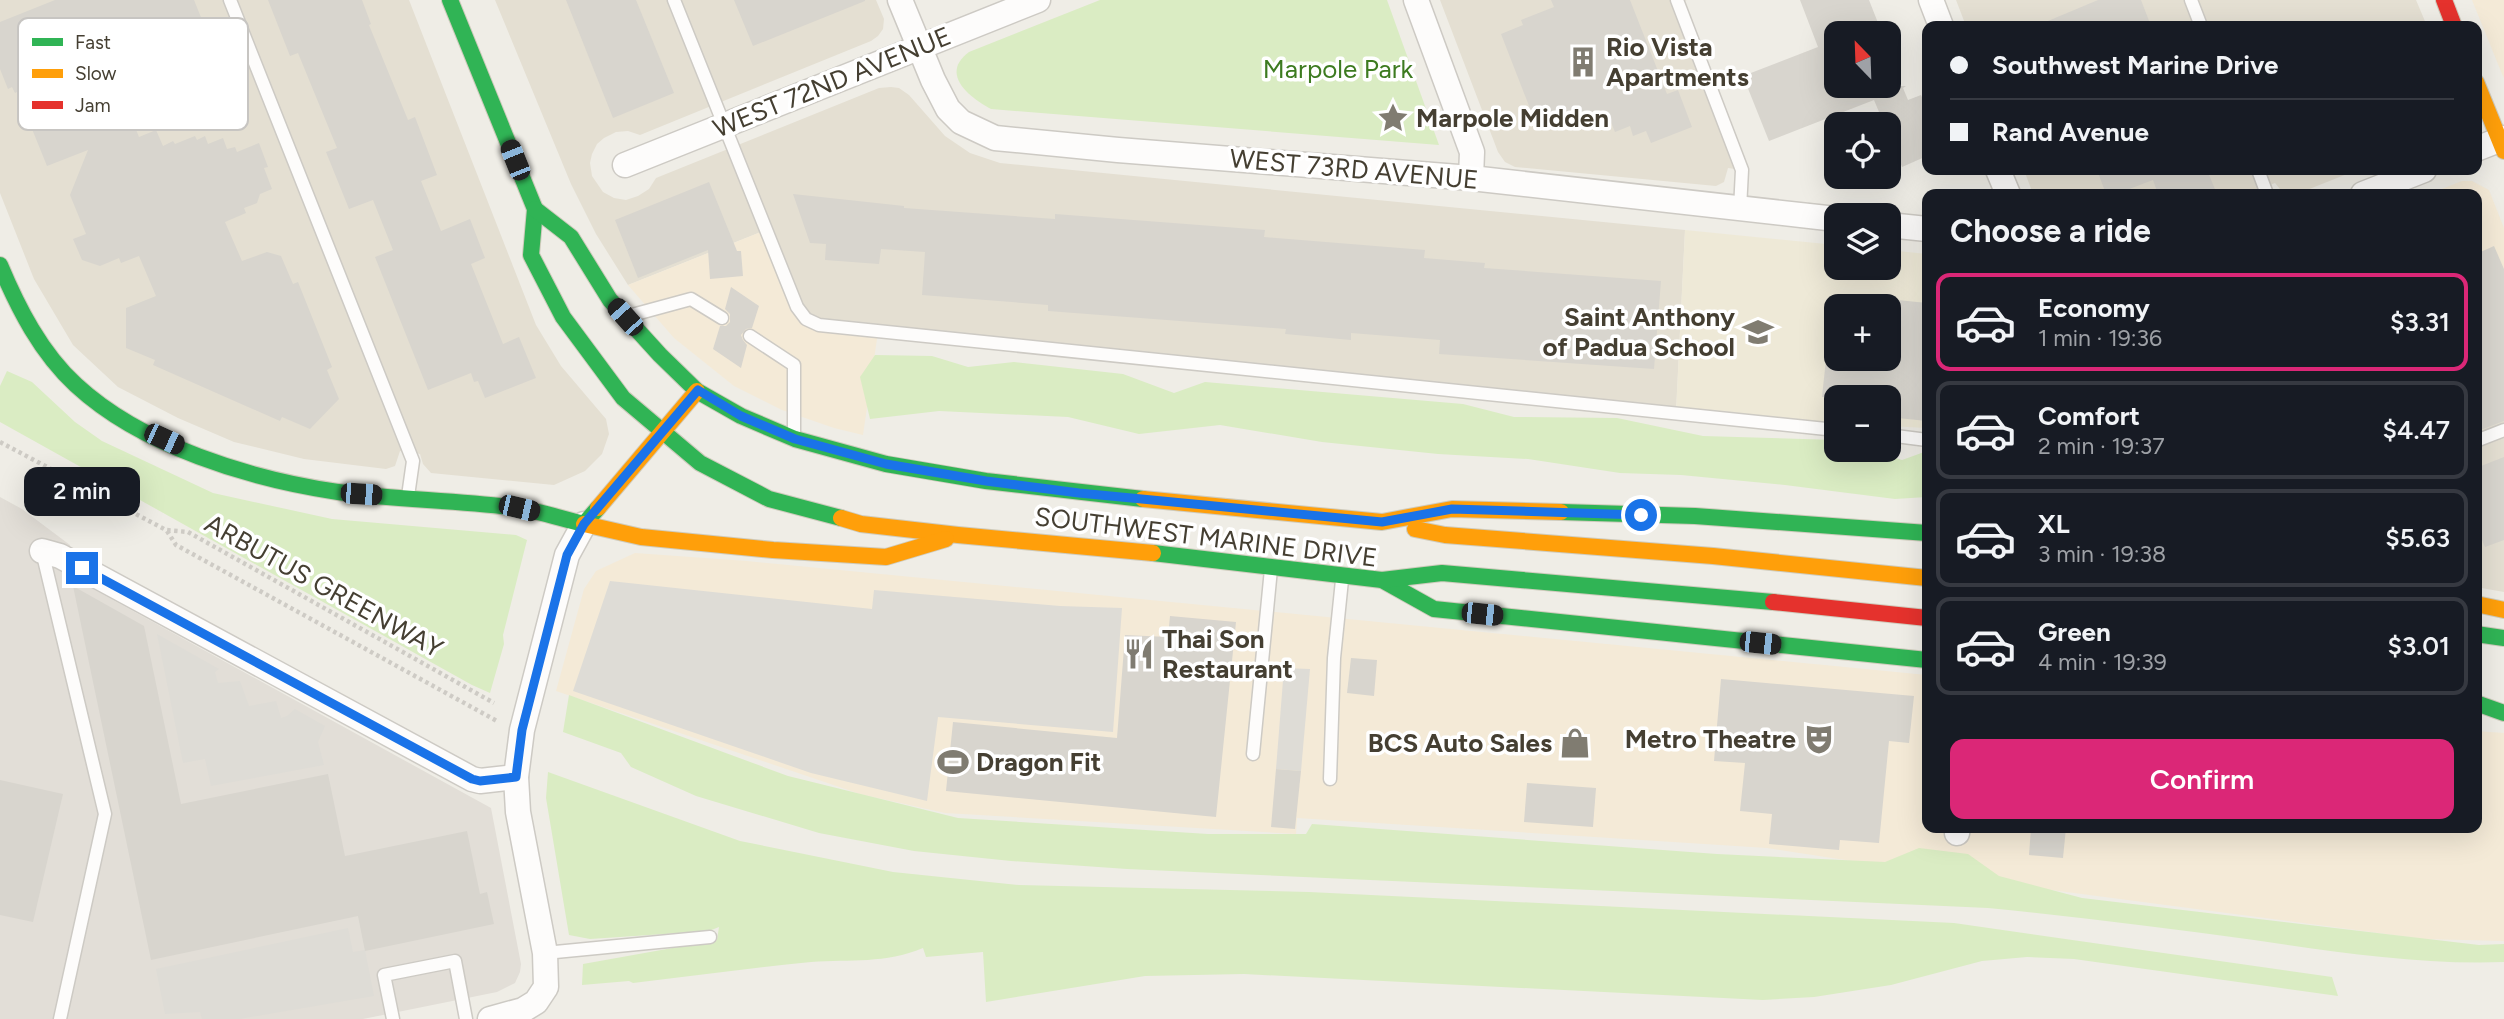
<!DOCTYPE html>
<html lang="en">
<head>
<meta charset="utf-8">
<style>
	body { margin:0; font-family:Figtree,sans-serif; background:#20242c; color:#f1f3f6; height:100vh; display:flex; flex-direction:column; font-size:26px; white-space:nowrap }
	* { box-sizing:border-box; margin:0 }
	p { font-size:23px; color:#9ea1a6 }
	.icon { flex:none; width:38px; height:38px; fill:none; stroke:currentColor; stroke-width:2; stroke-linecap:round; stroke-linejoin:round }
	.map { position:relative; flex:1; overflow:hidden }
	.sheet { position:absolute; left:1922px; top:189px; width:560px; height:644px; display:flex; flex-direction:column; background:#171b24; border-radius:14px; box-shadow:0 7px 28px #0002 }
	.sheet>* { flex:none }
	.top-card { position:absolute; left:1922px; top:21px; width:560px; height:154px; border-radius:14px; box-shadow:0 7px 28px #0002; display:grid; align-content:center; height:154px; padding:0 28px; background:#171b24 }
	.needle { width:46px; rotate:337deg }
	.controls { position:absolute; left:1824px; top:21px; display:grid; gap:14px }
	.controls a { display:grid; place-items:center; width:77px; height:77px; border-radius:14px; background:#171b24; box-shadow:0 7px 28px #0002; font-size:35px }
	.end { position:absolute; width:32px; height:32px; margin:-16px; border:9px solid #1a73e8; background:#fff; box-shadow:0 0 0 4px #fff }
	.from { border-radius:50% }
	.bubble { position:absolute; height:49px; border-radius:14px; background:#171b24; box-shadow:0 7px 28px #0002; font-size:23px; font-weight:600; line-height:49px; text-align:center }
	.car { position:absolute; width:21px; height:42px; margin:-21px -10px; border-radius:9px; box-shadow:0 0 5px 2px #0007; background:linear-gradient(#222 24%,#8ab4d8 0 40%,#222 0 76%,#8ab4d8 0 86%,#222 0) }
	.top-card b { display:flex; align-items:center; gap:24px; height:66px; font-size:26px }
	.top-card b+b { border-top:2px solid #363941 }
	.top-card i { width:18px; height:18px; background:#f1f3f6 }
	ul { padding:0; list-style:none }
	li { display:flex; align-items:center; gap:21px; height:98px; margin:0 14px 10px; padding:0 14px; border:4px solid #363941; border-radius:14px }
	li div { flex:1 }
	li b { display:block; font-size:26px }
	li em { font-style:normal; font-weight:600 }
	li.current { border-color:#db2777 }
	li>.icon { width:63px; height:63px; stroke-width:1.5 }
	h2 { padding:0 28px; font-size:32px; line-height:84px }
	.action { display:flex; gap:14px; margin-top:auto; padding:14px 28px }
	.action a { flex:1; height:80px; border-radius:14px; background:#db2777; color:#fff; font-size:28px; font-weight:600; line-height:80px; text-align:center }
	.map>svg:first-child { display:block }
	.residential { fill:#e4dfd2 }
	.commercial { fill:#f4ead7 }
	.industrial { fill:#e2ded7 }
	.education { fill:#eee9d7; fill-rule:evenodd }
	.green { fill:#daecc3 }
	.parking { fill:#dedcd6 }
	.building { fill:#d8d5ce }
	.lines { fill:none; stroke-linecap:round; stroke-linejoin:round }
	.lane-casing { stroke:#cdcac4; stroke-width:15 }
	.street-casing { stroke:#cdcac4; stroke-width:27 }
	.fast-casing { stroke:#cfcbbc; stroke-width:18 }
	.slow-casing { stroke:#cfcbbc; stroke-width:18 }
	.jam-casing { stroke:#cfcbbc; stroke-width:18 }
	.path { stroke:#cecbc5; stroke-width:4.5; stroke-dasharray:3.5 3.5; stroke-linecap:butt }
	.lane { stroke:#fdfcfb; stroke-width:12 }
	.street { stroke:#fdfcfb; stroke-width:24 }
	.fast { stroke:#30b455; stroke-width:16 }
	.slow { stroke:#ff9f0a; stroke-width:16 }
	.jam { stroke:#e5322d; stroke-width:16 }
	.route { stroke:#1a73e8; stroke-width:9 }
	.labels { text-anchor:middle; stroke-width:7; stroke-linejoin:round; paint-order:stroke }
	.poi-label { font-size:26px; font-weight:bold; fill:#453f32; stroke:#fff; text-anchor:start }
	.park-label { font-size:26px; fill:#3d7b20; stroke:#fff }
	.street-label { font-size:26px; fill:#453f32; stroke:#fff }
	.key { fill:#fff; stroke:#c7c5c2; stroke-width:2 }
	.key-label { font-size:19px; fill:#453f32 }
</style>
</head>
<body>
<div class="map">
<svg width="2504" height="1019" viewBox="0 0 2504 1019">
	<rect width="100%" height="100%" fill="#efede6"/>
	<g class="residential">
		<path d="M0,0h409l127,325 25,41 45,53 3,15 -7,20 -17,17 -31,14 -123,-12 -8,-9 -3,-10 -20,-3 -5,15 -9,3 -82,-10 -70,-17 -56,-24 -60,-31 -45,-42 -39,-66 -34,-86z"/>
		<path d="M495,0h381l8,19 -1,10 -5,7 -7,5 -231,94 -12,-4 -12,1 -12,6 -7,6 -5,10 -2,9 2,13 11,16 11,6 12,2 12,-4 11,-7 7,-11 223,-90 12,-1 8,1 10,7 36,41 25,17 30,10 685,67 -9,182 -870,-93 -40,-89 -138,55 -32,-51 -25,-50z"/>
		<path d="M1440,0h247l-8,3 63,167 -14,-2 -4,14 -8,4 -201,-19 -10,-5 -7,-10z"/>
		<path d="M1956,0h460l11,26h-461z"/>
		<path d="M2024,170h333l-60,24h-13l-9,-11 -26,11h-216z"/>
		<path d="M2504,328v264l-28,-5v-247z"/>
	</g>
	<g class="commercial">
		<path d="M2472,0h32v78l-2,-4z"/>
		<path d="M2462,181h10l17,9 15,38v100l-28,12v-146h-47z"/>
		<path d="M766,230l40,89 72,13 -15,103 -29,-7 -52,-18 -48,-24 -60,-48 -46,-53z"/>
		<path d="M635,553l112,8 1180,114v153h549v-97l28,2v208l-80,-2 -441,-58 -216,-33 -470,-30 -1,16 -351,-21 -85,-19 -304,-103 28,-102 12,-18z"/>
	</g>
	<path class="industrial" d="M0,497l22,12 48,36 3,33 418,230 30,156 -1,8 -5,11 -18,9 -134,27h-363z"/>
	<path class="education" d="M1685,230l151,15v23h52v-18l39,4v174l-39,-2v-29h-52v26l-160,-11zM1836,306h52v53h-52z"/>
	<g class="green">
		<path d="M1100,0h287l52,145 -448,-36c-21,-11 -52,-35 -22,-57z"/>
		<path d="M875,355l57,1 36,11 46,-5 109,12 51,19 31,-11 258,22 51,13 103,1 86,18 133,4v10h35l31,10 25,-9v46l-32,2 -110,-14 -104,-10 -61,-2 -92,-14 -90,-5 -116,-12 -102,-17 -81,9 -71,-17 -129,-6 -69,8 -10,-42z"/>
		<path d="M7,371l25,11 43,40 27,19 111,52 119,26 184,16 11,5 -24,95 1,9 -14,49 -18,-8 -472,-263v-36z"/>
		<path d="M569,695l219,81 170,42 250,16h98l6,-10 405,30 168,8 34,-14 49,6 31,22 83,22 397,47 25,-1v18c-84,3 -167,-10 -250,-22 -89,-12 -177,-23 -266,-32l-861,-39 -116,-8 -97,-10 -95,-18 -123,-37 -65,-29 -10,-14 -58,-21z"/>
		<path d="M548,772l192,69 153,31 126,13 290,7 645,31 378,54 6,19 -264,-37 -47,-2 -45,4 -91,24 -77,12 -51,3 -519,-26 -99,2 -159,26 -3,-50 -57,5 -3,-9c-38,16 -72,11 -112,14 -60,6 -119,14 -178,21l-4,-2 -47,4 1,-21 134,-24 2,-13 -10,4 -119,8 -21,-4 -23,-137z"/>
	</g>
	<g class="parking">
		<path d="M610,581l262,28 2,-19 186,16 62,2 -9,124 -175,-15 -11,84 -116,-28 -238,-82z"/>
		<path d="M157,634l62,35 -4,3 3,11 22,-2 9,25 27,-5 5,17 6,-2 8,-7 30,17 -7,16 6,23 -113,21 -6,-27 -22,4z"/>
		<path d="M1284,668l26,1 -9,102 -25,-2z"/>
		<path d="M348,928l5,24 12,-2 9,46 -135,23h-37l-2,-7 -35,2 -9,-45z"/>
	</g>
	<g class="building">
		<path d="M55,0h139l17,42 -3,1 1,4 -26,10 1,3 -24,9 -1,-3 -43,18 -13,-34 -50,21 19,44 50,-20 17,42 17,-7 7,16 10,-5 2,3 20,-8 2,4 8,-4 3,8 15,-6 4,11 8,-2 2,5 22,-9 9,24 -4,1 8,21 -12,5 -3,9 -13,5 2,5 -21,9 17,39 25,-9 14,4 12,28 5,-2 34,85 -5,3 12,29 -29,30 -28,-12 -2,4 -127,-56 2,-5 -29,-12v-40l30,-12 -17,-40 -18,7 -2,-5 -19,8 -18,-6 -9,-21 13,-5 -16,-39 18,-45 -41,16 -30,-74 -2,1 -3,-6 -4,2 -8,-20v-47z"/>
		<path d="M268,0h94l9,24 -2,1 39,95 7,-3 22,58 -16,6 20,50 29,-12 15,39 -14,6 32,80 16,-7 17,41 -51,20 -7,-17 -4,1 -3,-9 -43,17 -53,-133 18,-7 -20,-50 -24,9 -23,-57 11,-4 -39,-95 -8,3z"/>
		<path d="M566,0h70l38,93 -61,25z"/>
		<path d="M734,0h131v1l-112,45z"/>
		<path d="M1551,0h79l37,94 11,-4 14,37 -41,16 -5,-12 -13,5 -3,-10 -15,6 -5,-12 -27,10 -6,-16 -39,15 -37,-95 22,-9 -2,-5 33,-13z"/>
		<path d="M1800,0h69l13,33h-46v53h70l-3,2 5,12 13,-5 6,13v48l-25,11 -14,-34v-9h-4l-10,-24 -105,41 -26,-65 75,-29z"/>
		<path d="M2098,0h43l10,26h-115z"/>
		<path d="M2097,170h110l10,24h-59l-5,-14 -37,14h-10z"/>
		<path d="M709,182l28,69h4l2,25 -33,3 -2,-29 -70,28 -23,-58z"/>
		<path d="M793,194l111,12v2l151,11v-5l210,16 -1,7 161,13 -1,8 61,5 -1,5 177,13 -7,88 -215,-15 1,-14 -89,-7v7l-66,-6 1,-5 -238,-18v-6l-126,-10 3,-43 -44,-3 -2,15 -54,-4 1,-16 -16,-1z"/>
		<path d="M2494,246l10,23v152l-21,8 -7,-1v-174z"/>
		<path d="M731,287l28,19 -7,22 -6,1 -5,6 2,5 4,5 -6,23 -28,-19 7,-23h6l4,-4v-8l-5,-5z"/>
		<path d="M1888,299l39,4v118l-39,-4v-20h-66l4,-38h62z"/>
		<path d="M2504,457v83l-19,7 -9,-21v-58z"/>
		<path d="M73,586l71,40 37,178 147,-30 17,82 122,-25 13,63 7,-2 7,32 -129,27 -7,-35 -207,44z"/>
		<path d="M1170,616l66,6 -20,195 -270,-26 7,-69 164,16 8,-103 43,2z"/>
		<path d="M1351,658l26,2 -3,36 -27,-3z"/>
		<path d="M1721,679l193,17 -5,47 -20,-2 -10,102 -39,-3 -1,10 -70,-6 3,-30 -32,-3 5,-48 -31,-2z"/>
		<path d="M1276,769l25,2 -6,58 -24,-2z"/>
		<path d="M0,780l63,14 -30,128 -33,-7z"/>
		<path d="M1527,783l69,5 -3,39 -69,-5z"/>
		<path d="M2031,828h35l-3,30 -34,-3z"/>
	</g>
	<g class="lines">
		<g class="lane-casing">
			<g id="lane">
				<path d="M230,0l183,461 -5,35"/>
				<path d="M674,0l123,307 9,12 13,6 1017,105"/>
				<path d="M1677,0l65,170 -2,39"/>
				<path d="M2191,0l10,26"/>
				<path d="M2258,170l9,24"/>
				<path d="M632,315l59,-16 31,19"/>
				<path d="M750,336l44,29v67"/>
				<path d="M1888,435l39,5"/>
				<path d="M2476,441l28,-11"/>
				<path d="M42,551l63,263 -45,205"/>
				<path d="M1253,754l18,-185"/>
				<path d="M1330,779l4,-121 8,-78"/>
				<path d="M545,953l165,-16"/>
				<path d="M393,1019l-9,-44 71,-14 11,58"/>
			</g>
		</g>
		<g class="street-casing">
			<g id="street">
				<path d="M900,0l33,80 15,29 13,13 34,16 123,12 353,28 365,41"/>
				<path d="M1416,0l56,152 -1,26"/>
				<path d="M1931,0l10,26"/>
				<path d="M2476,149l28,-11"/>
				<path d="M625,165l413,-165"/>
				<path d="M1998,170l10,24"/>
				<path d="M2363,194l61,-24"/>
				<path d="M1888,225l39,4"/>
				<path d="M42,551l18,5 412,223 8,2 36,-4"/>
				<path d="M1957,833l1,-5"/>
				<path d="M490,1019l33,-9 13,-8 10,-15 -1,-34 -27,-141 -2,-35 6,-47 45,-175 17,-31"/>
			</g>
		</g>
		<g class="fast-casing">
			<g id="fast">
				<path d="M450,0l85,209 -4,46 32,62 60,81 77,65 69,36 72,19"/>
				<path d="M535,209l36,28 39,63 50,55 37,36 44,25 54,23 91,25 100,17 157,18"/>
				<path d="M0,265c18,43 41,88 76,120 66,61 174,94 262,107 59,8 120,8 179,16 23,3 45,11 67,16l14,-16"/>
				<path d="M1561,512l134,4 232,17"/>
				<path d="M1153,553l229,27 52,29 493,51"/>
				<path d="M1382,580l60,-7 331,29"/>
				<path d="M2476,634l28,4"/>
				<path d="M2476,703l28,10"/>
			</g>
		</g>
		<g class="slow-casing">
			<g id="slow">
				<path d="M2476,82l28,69"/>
				<path d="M1143,499l239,23 70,-13 109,3"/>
				<path d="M598,508l99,-117"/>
				<path d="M841,518l20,6 97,11 195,18"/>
				<path d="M584,524l57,13 132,13 113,7 60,-18"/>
				<path d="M1415,529l30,6 268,21 214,22"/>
				<path d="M2476,604l28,6"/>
			</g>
		</g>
		<g class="jam-casing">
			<g id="jam">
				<path d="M2444,0l10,26"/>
				<path d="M1773,602l154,16"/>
			</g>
		</g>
		<g class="path">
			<path d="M0,442l166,88 22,2 306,171"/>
			<path d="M167,531l9,14 321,176"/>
		</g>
		<use href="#lane" class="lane"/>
		<use href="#street" class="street"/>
		<use href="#fast" class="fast"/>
		<use href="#slow" class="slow"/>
		<use href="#jam" class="jam"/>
	</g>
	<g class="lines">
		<path class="route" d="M82,568l390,211 8,2 36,-4 6,-47 45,-175 17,-31 114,-134 43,26 54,23 91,25 100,17 93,12 303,29 70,-13 189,6"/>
	</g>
	<defs>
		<g id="building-bare" transform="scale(2.415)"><path d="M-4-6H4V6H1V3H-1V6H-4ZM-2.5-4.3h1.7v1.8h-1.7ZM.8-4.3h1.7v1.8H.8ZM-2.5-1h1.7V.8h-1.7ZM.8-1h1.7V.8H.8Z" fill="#807c71" stroke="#fff" stroke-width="2.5" paint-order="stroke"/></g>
		<g id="sight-bare" transform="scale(2.415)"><path d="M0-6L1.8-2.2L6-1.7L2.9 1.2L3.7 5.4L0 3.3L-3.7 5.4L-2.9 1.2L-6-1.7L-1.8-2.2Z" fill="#807c71" stroke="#fff" stroke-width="2.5" paint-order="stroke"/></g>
		<g id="school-bare" transform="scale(2.415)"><path d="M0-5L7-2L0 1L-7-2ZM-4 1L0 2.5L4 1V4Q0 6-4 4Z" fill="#807c71" stroke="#fff" stroke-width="2.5" paint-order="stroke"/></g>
		<g id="restaurant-bare" transform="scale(2.415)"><path d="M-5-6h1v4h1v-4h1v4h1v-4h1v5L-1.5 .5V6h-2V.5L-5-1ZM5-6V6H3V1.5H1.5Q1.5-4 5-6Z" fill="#807c71" stroke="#fff" stroke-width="2.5" paint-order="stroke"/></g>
		<g id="theatre-bare" transform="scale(2.415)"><path d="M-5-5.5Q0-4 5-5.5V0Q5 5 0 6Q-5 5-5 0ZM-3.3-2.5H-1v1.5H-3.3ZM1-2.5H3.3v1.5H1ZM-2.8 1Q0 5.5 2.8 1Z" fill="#807c71" stroke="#fff" stroke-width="2.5" paint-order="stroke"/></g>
		<g id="shop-bare" transform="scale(2.415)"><path d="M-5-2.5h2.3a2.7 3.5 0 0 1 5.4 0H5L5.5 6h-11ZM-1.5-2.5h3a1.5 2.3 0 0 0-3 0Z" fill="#807c71" stroke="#fff" stroke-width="2.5" paint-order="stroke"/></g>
		<g id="stadium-bare" transform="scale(2.415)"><path d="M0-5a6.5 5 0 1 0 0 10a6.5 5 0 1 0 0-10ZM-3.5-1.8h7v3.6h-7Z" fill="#807c71" stroke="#fff" stroke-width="2.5" paint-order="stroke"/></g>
	</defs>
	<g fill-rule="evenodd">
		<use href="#building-bare" x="1583" y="62"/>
		<use href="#sight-bare" x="1393" y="118"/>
		<use href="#school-bare" x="1758" y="332"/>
		<use href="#restaurant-bare" x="1139" y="654"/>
		<use href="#theatre-bare" x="1819" y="739"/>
		<use href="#shop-bare" x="1575" y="743"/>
		<use href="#stadium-bare" x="953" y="762"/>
	</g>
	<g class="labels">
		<g class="poi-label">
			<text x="1606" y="56">Rio Vista<tspan x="1606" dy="30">Apartments</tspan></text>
			<text x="1416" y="127">Marpole Midden</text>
			<text x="1735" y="326" text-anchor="end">Saint Anthony<tspan x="1735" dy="30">of Padua School</tspan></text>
			<text x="1162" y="648">Thai Son<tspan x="1162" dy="30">Restaurant</tspan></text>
			<text x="1796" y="748" text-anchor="end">Metro Theatre</text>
			<text x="1552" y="752" text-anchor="end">BCS Auto Sales</text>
			<text x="976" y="771">Dragon Fit</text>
		</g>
		<g class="park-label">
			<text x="1338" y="78">Marpole Park</text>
		</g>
		<g class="street-label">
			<text transform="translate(832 82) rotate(-22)" y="9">WEST 72ND AVENUE</text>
			<text transform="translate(1354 169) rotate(5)" y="9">WEST 73RD AVENUE</text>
			<text transform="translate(1206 537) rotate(7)" y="9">SOUTHWEST MARINE DRIVE</text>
			<text transform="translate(324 586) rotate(29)" y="9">ARBUTUS GREENWAY</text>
		</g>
	</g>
	<rect x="18" y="18" width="230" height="112" rx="10" class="key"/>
	<rect x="32" y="38" width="31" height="8" fill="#30b455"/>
	<rect x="32" y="69" width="31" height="9" fill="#ff9f0a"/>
	<rect x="32" y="101" width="31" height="8" fill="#e5322d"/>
	<g class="key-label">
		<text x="75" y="49">Fast</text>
		<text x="75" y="80">Slow</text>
		<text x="75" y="112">Jam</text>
	</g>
</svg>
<div class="controls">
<a><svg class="needle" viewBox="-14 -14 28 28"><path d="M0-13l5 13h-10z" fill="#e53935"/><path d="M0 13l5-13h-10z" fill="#9ea1a6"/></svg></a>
<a><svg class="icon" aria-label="locate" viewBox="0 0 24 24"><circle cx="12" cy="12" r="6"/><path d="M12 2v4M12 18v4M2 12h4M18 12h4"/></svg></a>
<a><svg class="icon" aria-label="layers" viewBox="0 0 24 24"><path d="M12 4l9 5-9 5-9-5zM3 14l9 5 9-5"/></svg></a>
<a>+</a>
<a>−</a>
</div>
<i class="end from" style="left:1641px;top:515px"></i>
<i class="end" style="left:82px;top:568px"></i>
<div class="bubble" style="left:24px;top:467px;width:116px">2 min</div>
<i class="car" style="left:515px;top:160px;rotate:338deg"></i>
<i class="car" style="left:625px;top:317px;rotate:318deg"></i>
<i class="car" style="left:164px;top:439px;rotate:115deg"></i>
<i class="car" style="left:361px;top:494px;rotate:94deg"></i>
<i class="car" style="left:519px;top:508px;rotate:103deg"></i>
<i class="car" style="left:1482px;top:614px;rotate:96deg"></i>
<i class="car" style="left:1760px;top:643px;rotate:96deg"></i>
<div class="top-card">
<b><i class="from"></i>Southwest Marine Drive</b>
<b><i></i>Rand Avenue</b>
</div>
<section class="sheet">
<h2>Choose a ride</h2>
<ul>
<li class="current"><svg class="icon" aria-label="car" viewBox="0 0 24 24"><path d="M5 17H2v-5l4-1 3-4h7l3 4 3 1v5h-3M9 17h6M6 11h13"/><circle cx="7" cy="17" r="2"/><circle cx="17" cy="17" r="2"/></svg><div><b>Economy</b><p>1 min · 19:36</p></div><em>$3.31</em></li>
<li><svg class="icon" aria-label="car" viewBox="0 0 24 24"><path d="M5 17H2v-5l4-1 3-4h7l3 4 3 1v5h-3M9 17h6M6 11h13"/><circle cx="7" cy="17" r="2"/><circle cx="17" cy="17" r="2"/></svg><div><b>Comfort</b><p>2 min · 19:37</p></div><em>$4.47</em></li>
<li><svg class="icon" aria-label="car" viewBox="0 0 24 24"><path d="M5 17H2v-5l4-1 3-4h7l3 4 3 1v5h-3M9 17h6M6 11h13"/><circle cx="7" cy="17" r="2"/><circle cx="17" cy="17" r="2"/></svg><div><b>XL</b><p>3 min · 19:38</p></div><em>$5.63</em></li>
<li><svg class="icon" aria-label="car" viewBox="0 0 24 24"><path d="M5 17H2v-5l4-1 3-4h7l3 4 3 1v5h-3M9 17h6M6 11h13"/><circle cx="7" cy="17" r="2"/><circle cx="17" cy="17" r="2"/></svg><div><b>Green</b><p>4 min · 19:39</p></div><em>$3.01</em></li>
</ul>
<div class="action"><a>Confirm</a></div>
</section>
</div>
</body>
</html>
